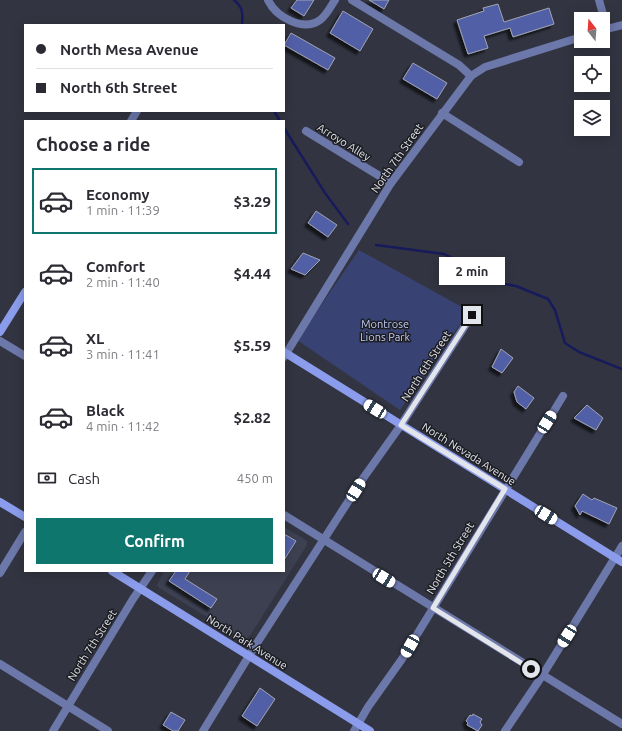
<!DOCTYPE html>
<html lang="en">
<head>
<meta charset="utf-8">
<style>
	body { margin:0; font-family:Ubuntu,sans-serif; background:#f2f2f3; color:#2b2b33; height:100vh; display:flex; flex-direction:column; font-size:15px; white-space:nowrap }
	* { box-sizing:border-box; margin:0 }
	p { font-size:13px; color:#7c7c81 }
	.icon { flex:none; width:22px; height:22px; fill:none; stroke:currentColor; stroke-width:2; stroke-linecap:round; stroke-linejoin:round }
	.map { position:relative; flex:1; overflow:hidden }
	.drawer { position:absolute; left:24px; top:120px; width:261px; height:452px; display:flex; flex-direction:column; background:#fff; border-radius:0px; box-shadow:0 2px 10px #0003 }
	.drawer>* { flex:none }
	.top-card { position:absolute; left:24px; top:24px; width:261px; height:88px; border-radius:0px; box-shadow:0 2px 10px #0003; display:grid; align-content:center; height:88px; padding:0 12px; background:#fff }
	.needle { width:26px; rotate:343deg }
	.fabs { position:absolute; left:574px; top:12px; display:grid; gap:8px }
	.fabs a { display:grid; place-items:center; width:36px; height:36px; border-radius:0px; background:#fff; box-shadow:0 2px 10px #0003; font-size:20px }
	.end { position:absolute; width:18px; height:18px; margin:-9px; border:5px solid #e3e5ec; background:#111; box-shadow:0 0 0 2px #111 }
	.from { border-radius:50% }
	.bubble { position:absolute; height:28px; border-radius:0px; background:#fff; box-shadow:0 2px 10px #0003; font-size:13px; font-weight:700; line-height:28px; text-align:center }
	.car { position:absolute; width:12px; height:24px; margin:-12px -6px; border-radius:5px; box-shadow:0 0 3px 1px #0007; background:linear-gradient(#fff 24%,#345 0 40%,#fff 0 76%,#345 0 86%,#fff 0) }
	.top-card b { display:flex; align-items:center; gap:14px; height:38px; font-size:15px }
	.top-card b+b { border-top:1px solid #e1e1e2 }
	.top-card i { width:10px; height:10px; background:#2b2b33 }
	ul { padding:0; list-style:none }
	li { display:flex; align-items:center; gap:12px; height:66px; margin:0 8px 6px; padding:0 4px; border:2px solid transparent; border-radius:0px }
	li div { flex:1 }
	li b { display:block; font-size:15px }
	li em { font-style:normal; font-weight:700 }
	li.on { border-color:#0f766e }
	li>.icon { width:36px; height:36px; stroke-width:1.5 }
	h2 { padding:0 12px; font-size:18px; line-height:48px }
	.pay { display:flex; align-items:center; gap:10px; height:44px; padding:0 12px; font-size:15px }
	.pay p { margin-inline-start:auto }
	.action { display:flex; gap:8px; margin-top:auto; padding:8px 12px }
	.action a { flex:1; height:46px; border-radius:0px; background:#0f766e; color:#fff; font-size:16px; font-weight:700; line-height:46px; text-align:center }
	.map>svg:first-child { display:block }
	.built { fill:#3c4051 }
	.green { fill:#394373 }
	.lines { fill:none; stroke-linecap:round; stroke-linejoin:round }
	.stream { stroke:#171a5b; stroke-width:2.5 }
	.building { fill:#515fa6; stroke:#a1a4b2; filter:url(#shadow) }
	.street { stroke:#6c78aa; stroke-width:8 }
	.secondary { stroke:#8a9ceb; stroke-width:8 }
	.route { stroke:#e3e5ec; stroke-width:5 }
	.labels { text-anchor:middle; stroke-width:3; stroke-linejoin:round; paint-order:stroke }
	.street-label { font-size:11px; fill:#e3e5ec; stroke:#1c1d22 }
	.park-label { font-size:11px; fill:#c1ccf4; stroke:#1c1d22 }
</style>
</head>
<body>
<div class="map">
<svg width="622" height="731" viewBox="0 0 622 731">
	<defs>
		<filter id="shadow"><feDropShadow dx="-3.5" dy="3.5" stdDeviation="1" flood-color="#0009"/></filter>
	</defs>
	<rect width="100%" height="100%" fill="#323541"/>
	<path class="built" d="M284,527l22,13 1,2v3l-56,89 -6,6 -86,-52 -2,-3 7,-14h120z"/>
	<path class="green" d="M359,250l110,61 -69,99 -103,-70z"/>
	<g class="lines">
		<g class="stream">
			<path d="M234,0c9,7 9,14 8,25"/>
			<path d="M274,111l6,10"/>
			<path d="M284,128l41,65 23,31"/>
			<path d="M376,245l68,9 10,5 18,16 9,5 35,6 32,13 7,11 10,33 14,9 43,17"/>
		</g>
	</g>
	<g class="building">
		<path d="M297,0h17l-10,16 -13,-8z"/>
		<path d="M369,0h20l-5,9z"/>
		<path d="M498,4l6,18 45,-14 5,16 -41,13 -3,-9 -26,8 4,12 -20,6 -11,-34 27,-9 -1,-3z"/>
		<path d="M343,11l30,18 -13,22 -30,-18z"/>
		<path d="M291,33l44,25 -7,12 -44,-25z"/>
		<path d="M413,63l34,20 -10,16 -34,-20z"/>
		<path d="M316,211l21,14 -9,12 -20,-14z"/>
		<path d="M303,253l17,7 -15,15 -14,-6z"/>
		<path d="M501,349l12,9 -11,15 -10,-6z"/>
		<path d="M518,386l16,12 -8,11 -9,-7 -3,-10z"/>
		<path d="M587,405l16,13 -7,12 -22,-12z"/>
		<path d="M583,494l9,6 2,-2 23,10 -8,16 -27,-13 -2,4 -5,-9z"/>
		<path d="M284,534l12,7 -12,19z"/>
		<path d="M176,571h14l-5,8 32,20 -6,9 -42,-27z"/>
		<path d="M260,688l15,11 -18,27 -15,-10z"/>
		<path d="M171,712l14,8 -7,11h-5l-10,-6z"/>
		<path d="M473,714l9,5 -2,3 2,3 -4,6 -11,-6 1,-2 -2,-2 4,-6 2,1z"/>
	</g>
	<g class="lines">
		<g class="street">
			<path d="M268,0c8,17 35,32 52,20 6,-4 11,-14 15,-20"/>
			<path d="M352,0l107,65 12,11"/>
			<path d="M599,0l8,29"/>
			<path d="M603,30l19,-5"/>
			<path d="M442,113l77,49"/>
			<path d="M131,121l6,-10"/>
			<path d="M306,131l85,52"/>
			<path d="M0,341l25,15"/>
			<path d="M284,357l107,-174 80,-107 14,-9 96,-30"/>
			<path d="M284,515l338,209"/>
			<path d="M0,573l25,-41"/>
			<path d="M0,664l108,67"/>
			<path d="M53,731l80,-132 19,-28"/>
			<path d="M203,731l52,-85 109,-169 37,-52 71,-110"/>
			<path d="M354,731l14,-24 34,-48 161,-263"/>
			<path d="M505,731l37,-55 80,-130"/>
		</g>
		<g class="secondary">
			<path d="M0,332l25,-40"/>
			<path d="M284,352l338,210"/>
			<path d="M0,502l25,15"/>
			<path d="M112,571l258,160"/>
		</g>
	</g>
	<g class="lines">
		<path class="route" d="M472,315l-71,110 104,64 -72,119 98,61"/>
	</g>
	<g class="labels">
		<g class="street-label">
			<text transform="translate(344 142) rotate(32)" y="4">Arroyo Alley</text>
			<text transform="translate(397 158) rotate(-55)" y="4">North 7th Street</text>
			<text transform="translate(426 366) rotate(-57)" y="4">North 6th Street</text>
			<text transform="translate(469 454) rotate(32)" y="4">North Nevada Avenue</text>
			<text transform="translate(450 558) rotate(-59)" y="4">North 5th Street</text>
			<text transform="translate(247 642) rotate(32)" y="4">North Park Avenue</text>
			<text transform="translate(92 645) rotate(-58)" y="4">North 7th Street</text>
		</g>
		<g class="park-label">
			<text x="385" y="328">Montrose<tspan x="385" dy="13">Lions Park</tspan></text>
		</g>
	</g>
</svg>
<div class="fabs">
<a><svg class="needle" viewBox="-14 -14 28 28"><path d="M0-13l5 13h-10z" fill="#e53935"/><path d="M0 13l5-13h-10z" fill="#7c7c81"/></svg></a>
<a><svg class="icon" aria-label="locate" viewBox="0 0 24 24"><circle cx="12" cy="12" r="6"/><path d="M12 2v4M12 18v4M2 12h4M18 12h4"/></svg></a>
<a><svg class="icon" aria-label="layers" viewBox="0 0 24 24"><path d="M12 4l9 5-9 5-9-5zM3 14l9 5 9-5"/></svg></a>
</div>
<i class="end from" style="left:531px;top:669px"></i>
<i class="end" style="left:472px;top:315px"></i>
<div class="bubble" style="left:439px;top:257px;width:66px">2 min</div>
<i class="car" style="left:375px;top:409px;rotate:302deg"></i>
<i class="car" style="left:547px;top:422px;rotate:32deg"></i>
<i class="car" style="left:356px;top:490px;rotate:32deg"></i>
<i class="car" style="left:546px;top:515px;rotate:122deg"></i>
<i class="car" style="left:384px;top:578px;rotate:122deg"></i>
<i class="car" style="left:567px;top:636px;rotate:212deg"></i>
<i class="car" style="left:410px;top:646px;rotate:210deg"></i>
<div class="top-card">
<b><i class="from"></i>North Mesa Avenue</b>
<b><i></i>North 6th Street</b>
</div>
<section class="drawer">
<h2>Choose a ride</h2>
<ul>
<li class="on"><svg class="icon" aria-label="car" viewBox="0 0 24 24"><path d="M5 17H2v-5l4-1 3-4h7l3 4 3 1v5h-3M9 17h6M6 11h13"/><circle cx="7" cy="17" r="2"/><circle cx="17" cy="17" r="2"/></svg><div><b>Economy</b><p>1 min · 11:39</p></div><em>$3.29</em></li>
<li><svg class="icon" aria-label="car" viewBox="0 0 24 24"><path d="M5 17H2v-5l4-1 3-4h7l3 4 3 1v5h-3M9 17h6M6 11h13"/><circle cx="7" cy="17" r="2"/><circle cx="17" cy="17" r="2"/></svg><div><b>Comfort</b><p>2 min · 11:40</p></div><em>$4.44</em></li>
<li><svg class="icon" aria-label="car" viewBox="0 0 24 24"><path d="M5 17H2v-5l4-1 3-4h7l3 4 3 1v5h-3M9 17h6M6 11h13"/><circle cx="7" cy="17" r="2"/><circle cx="17" cy="17" r="2"/></svg><div><b>XL</b><p>3 min · 11:41</p></div><em>$5.59</em></li>
<li><svg class="icon" aria-label="car" viewBox="0 0 24 24"><path d="M5 17H2v-5l4-1 3-4h7l3 4 3 1v5h-3M9 17h6M6 11h13"/><circle cx="7" cy="17" r="2"/><circle cx="17" cy="17" r="2"/></svg><div><b>Black</b><p>4 min · 11:42</p></div><em>$2.82</em></li>
</ul>
<div class="pay"><svg class="icon" aria-label="cash" viewBox="0 0 24 24"><path d="M3 7h18v10H3z"/><circle cx="12" cy="12" r="2"/></svg>Cash<p>450 m</p></div>
<div class="action"><a>Confirm</a></div>
</section>
</div>
</body>
</html>
